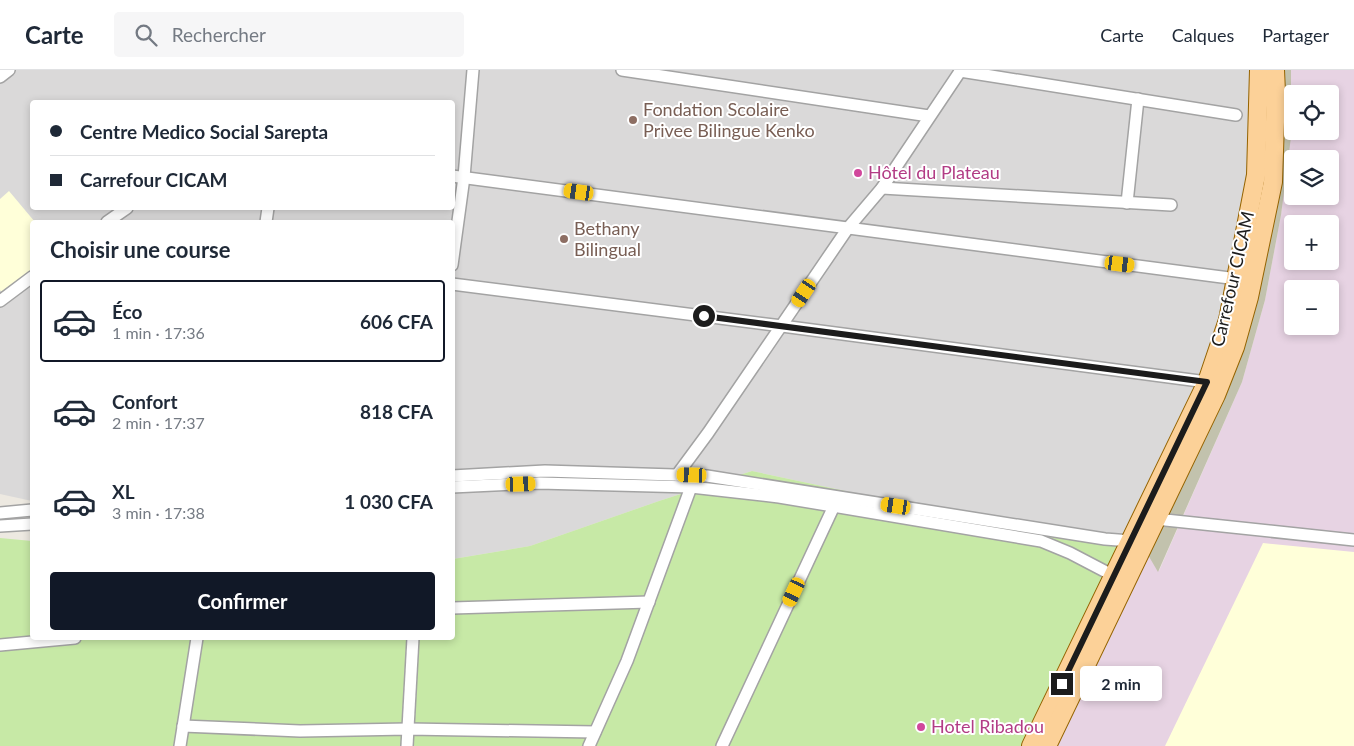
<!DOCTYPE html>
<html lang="fr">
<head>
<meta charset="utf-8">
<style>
	body { margin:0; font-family:Lato,sans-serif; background:#f6f6f7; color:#1f2937; height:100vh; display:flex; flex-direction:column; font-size:19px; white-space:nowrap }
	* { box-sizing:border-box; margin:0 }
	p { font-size:16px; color:#747a83 }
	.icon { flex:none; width:28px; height:28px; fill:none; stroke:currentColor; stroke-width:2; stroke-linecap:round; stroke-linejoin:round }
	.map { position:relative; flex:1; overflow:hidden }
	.details { position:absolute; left:30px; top:150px; width:425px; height:420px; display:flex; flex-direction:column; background:#fff; border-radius:5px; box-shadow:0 2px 8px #0003 }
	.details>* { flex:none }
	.hud { position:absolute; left:30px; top:30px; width:425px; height:110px; border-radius:5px; box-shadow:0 2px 8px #0003; display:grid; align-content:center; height:110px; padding:0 20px; background:#fff }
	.fabs { position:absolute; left:1284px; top:15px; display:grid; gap:10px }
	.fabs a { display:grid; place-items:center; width:55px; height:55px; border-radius:5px; background:#fff; box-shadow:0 2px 8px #0003; font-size:25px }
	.end { position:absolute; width:22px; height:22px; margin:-11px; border:6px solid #1c1c1c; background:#fff; box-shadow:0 0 0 2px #fff }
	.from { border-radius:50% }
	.bubble { position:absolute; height:35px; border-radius:5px; background:#fff; box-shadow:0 2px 8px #0003; font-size:16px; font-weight:700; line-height:35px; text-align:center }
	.car { position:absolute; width:15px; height:30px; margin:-15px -8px; border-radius:6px; box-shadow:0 0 4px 1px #0007; background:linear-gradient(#f5c518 24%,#345 0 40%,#f5c518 0 76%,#345 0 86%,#f5c518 0) }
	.hud b { display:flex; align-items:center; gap:18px; height:48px; font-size:19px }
	.hud b+b { border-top:1px solid #e0e1e3 }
	.hud i { width:12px; height:12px; background:#1f2937 }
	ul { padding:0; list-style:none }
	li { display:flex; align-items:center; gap:15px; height:82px; margin:0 10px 8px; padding:0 10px; border:2px solid transparent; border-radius:5px }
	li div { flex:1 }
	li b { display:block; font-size:19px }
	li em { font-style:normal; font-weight:700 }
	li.active { border-color:#111827 }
	li>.icon { width:45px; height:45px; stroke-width:1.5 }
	h2 { padding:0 20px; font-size:22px; line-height:60px }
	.button { display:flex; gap:10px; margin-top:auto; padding:10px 20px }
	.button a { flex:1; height:58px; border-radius:5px; background:#111827; color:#fff; font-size:20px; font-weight:700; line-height:58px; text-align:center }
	header { display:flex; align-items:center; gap:30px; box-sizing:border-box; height:70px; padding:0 25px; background:#fff; border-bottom:1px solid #e0e1e3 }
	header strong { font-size:24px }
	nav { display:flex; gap:28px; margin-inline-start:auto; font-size:18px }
	.search { width:350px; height:45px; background:#f6f6f7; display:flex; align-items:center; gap:12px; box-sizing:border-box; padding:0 18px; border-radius:5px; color:#747a83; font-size:19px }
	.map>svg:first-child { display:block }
	.residential { fill:#dad9d9; fill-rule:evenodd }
	.industrial { fill:#e7d3e3; fill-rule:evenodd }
	.education { fill:#ffffd9 }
	.construction { fill:#c2c2ad }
	.grass { fill:#c7e9a6 }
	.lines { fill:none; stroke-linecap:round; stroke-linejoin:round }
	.minor-casing { stroke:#a3a3a3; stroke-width:14 }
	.primary-casing { stroke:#946300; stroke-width:20 }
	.minor { stroke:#fff; stroke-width:11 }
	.primary { stroke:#fcd198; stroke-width:18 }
	.route { stroke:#1c1c1c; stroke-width:6 }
	.education-dot { fill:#8d6e63; stroke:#fff; stroke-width:2 }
	.hotel-dot { fill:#d1479c; stroke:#fff; stroke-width:2 }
	.labels { text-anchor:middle; stroke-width:4; stroke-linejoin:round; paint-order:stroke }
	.education-label { font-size:18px; fill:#785e54; stroke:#fff; text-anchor:start }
	.hotel-label { font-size:18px; fill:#b23c85; stroke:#fff; text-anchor:start }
	.street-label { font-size:18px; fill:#1c1c1c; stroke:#fff }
</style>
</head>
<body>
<header>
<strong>Carte</strong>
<div class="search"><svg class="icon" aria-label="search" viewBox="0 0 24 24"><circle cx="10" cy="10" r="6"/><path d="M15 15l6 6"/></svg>Rechercher</div>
<nav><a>Carte</a><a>Calques</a><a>Partager</a></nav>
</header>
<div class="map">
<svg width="1354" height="676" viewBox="0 0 1354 676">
	<rect width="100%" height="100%" fill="#ede9e1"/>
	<path class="residential" d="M0,0h1255l-1,61 -13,104 -39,154 -78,146 -175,-22 -197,-42 -93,30 -129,45 -77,13 -1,-337h-420v279l-32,-7zM32,32h420v106h-420z"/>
	<path class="industrial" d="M1291,0h63v676h-320l103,-210 22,35 83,-189 23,-82 16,-85zM1292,24h38v37h-38zM1292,89h38v37h-38zM1292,154h38v37h-38zM1292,219h38v37h-38z"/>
	<g class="education">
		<path d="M9,121l26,31h-3v57l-27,18 -5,-7v-91z"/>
		<path d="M1263,473l91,9v194h-189z"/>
	</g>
	<path class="construction" d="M1255,0h36v67l-10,78 -16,85 -23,82 -84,190 -21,-36 89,-219 23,-133z"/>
	<path class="grass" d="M752,401l197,42 175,22 -90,211h-1034v-208l32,3v97h420l1,-79 77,-13 129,-45z"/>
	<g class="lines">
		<g class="minor-casing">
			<g id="minor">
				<path d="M622,0l307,46"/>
				<path d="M960,1l276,44"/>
				<path d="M0,7l9,-7"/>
				<path d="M452,106l785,103"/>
				<path d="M882,118l289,17"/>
				<path d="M1127,133l11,-104"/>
				<path d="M107,152l20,-14"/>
				<path d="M266,152l2,-14"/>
				<path d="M452,195l12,-88 9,-107"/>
				<path d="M452,214l330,42 425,56"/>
				<path d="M0,231l32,-24"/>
				<path d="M677,405l31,-42 140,-205 34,-40 79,-118"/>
				<path d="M452,406l93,-5 162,5 398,63 26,2"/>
				<path d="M452,417l87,-4 152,4 88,10 262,44 29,12 44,23"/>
				<path d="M0,443l32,-3"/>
				<path d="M1156,449l198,21"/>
				<path d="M0,456l32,-2"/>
				<path d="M452,538l197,-6"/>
				<path d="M0,575l75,-7"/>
				<path d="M183,656l117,5 108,-2 187,3"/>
				<path d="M180,676l17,-108"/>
				<path d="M407,676l6,-108"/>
				<path d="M589,676l38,-85 64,-174"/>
				<path d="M722,676l112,-240"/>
			</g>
		</g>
		<g class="primary-casing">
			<g id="primary">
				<path d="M1031,676l176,-364 21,-62 28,-145 3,-105"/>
				<path d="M1047,676l169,-351 19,-48 14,-50 24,-115 3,-90 -1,-22"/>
			</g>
		</g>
		<use href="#minor" class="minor"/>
		<use href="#primary" class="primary"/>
	</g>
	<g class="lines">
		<path class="route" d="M704,246l503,66 -145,302"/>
	</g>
	<g class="education-dot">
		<circle cx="633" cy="50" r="5"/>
		<circle cx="564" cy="169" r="5"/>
	</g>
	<g class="hotel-dot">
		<circle cx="858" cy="103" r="5"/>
		<circle cx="921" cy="657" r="5"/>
	</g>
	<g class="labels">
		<g class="education-label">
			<text x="643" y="46">Fondation Scolaire<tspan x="643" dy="21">Privee Bilingue Kenko</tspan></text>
			<text x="574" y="165">Bethany<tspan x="574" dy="21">Bilingual</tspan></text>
		</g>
		<g class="hotel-label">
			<text x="868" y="109">Hôtel du Plateau</text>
			<text x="931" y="663">Hotel Ribadou</text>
		</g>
		<g class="street-label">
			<text transform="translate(1233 209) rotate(-77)" y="6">Carrefour CICAM</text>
		</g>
	</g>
</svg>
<div class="fabs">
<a><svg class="icon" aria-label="locate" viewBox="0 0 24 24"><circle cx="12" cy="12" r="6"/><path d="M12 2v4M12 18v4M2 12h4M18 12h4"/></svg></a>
<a><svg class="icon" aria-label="layers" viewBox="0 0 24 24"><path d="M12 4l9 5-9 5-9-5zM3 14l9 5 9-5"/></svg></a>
<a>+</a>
<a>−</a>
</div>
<i class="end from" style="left:704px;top:246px"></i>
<i class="end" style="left:1062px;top:614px"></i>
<div class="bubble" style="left:1080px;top:596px;width:82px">2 min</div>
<i class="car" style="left:579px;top:122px;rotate:278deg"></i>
<i class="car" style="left:1120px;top:194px;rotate:97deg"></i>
<i class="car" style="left:804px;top:223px;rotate:214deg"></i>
<i class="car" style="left:692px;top:405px;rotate:272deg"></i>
<i class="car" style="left:521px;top:414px;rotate:88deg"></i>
<i class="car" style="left:896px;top:436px;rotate:279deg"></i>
<i class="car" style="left:794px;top:522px;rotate:205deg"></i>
<div class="hud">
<b><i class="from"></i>Centre Medico Social Sarepta</b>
<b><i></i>Carrefour CICAM</b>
</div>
<section class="details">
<h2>Choisir une course</h2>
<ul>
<li class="active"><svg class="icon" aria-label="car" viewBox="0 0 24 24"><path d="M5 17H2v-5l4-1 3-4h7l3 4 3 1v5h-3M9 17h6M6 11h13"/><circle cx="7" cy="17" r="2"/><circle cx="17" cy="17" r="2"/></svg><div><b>Éco</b><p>1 min · 17:36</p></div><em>606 CFA</em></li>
<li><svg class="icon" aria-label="car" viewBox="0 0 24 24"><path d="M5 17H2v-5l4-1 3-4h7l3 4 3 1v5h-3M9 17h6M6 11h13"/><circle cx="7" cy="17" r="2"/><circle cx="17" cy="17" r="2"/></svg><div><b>Confort</b><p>2 min · 17:37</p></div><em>818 CFA</em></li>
<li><svg class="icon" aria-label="car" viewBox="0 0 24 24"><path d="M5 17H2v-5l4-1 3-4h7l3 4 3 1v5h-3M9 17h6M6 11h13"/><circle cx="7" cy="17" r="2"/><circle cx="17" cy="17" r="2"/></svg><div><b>XL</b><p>3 min · 17:38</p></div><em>1 030 CFA</em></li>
</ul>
<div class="button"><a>Confirmer</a></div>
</section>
</div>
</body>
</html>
